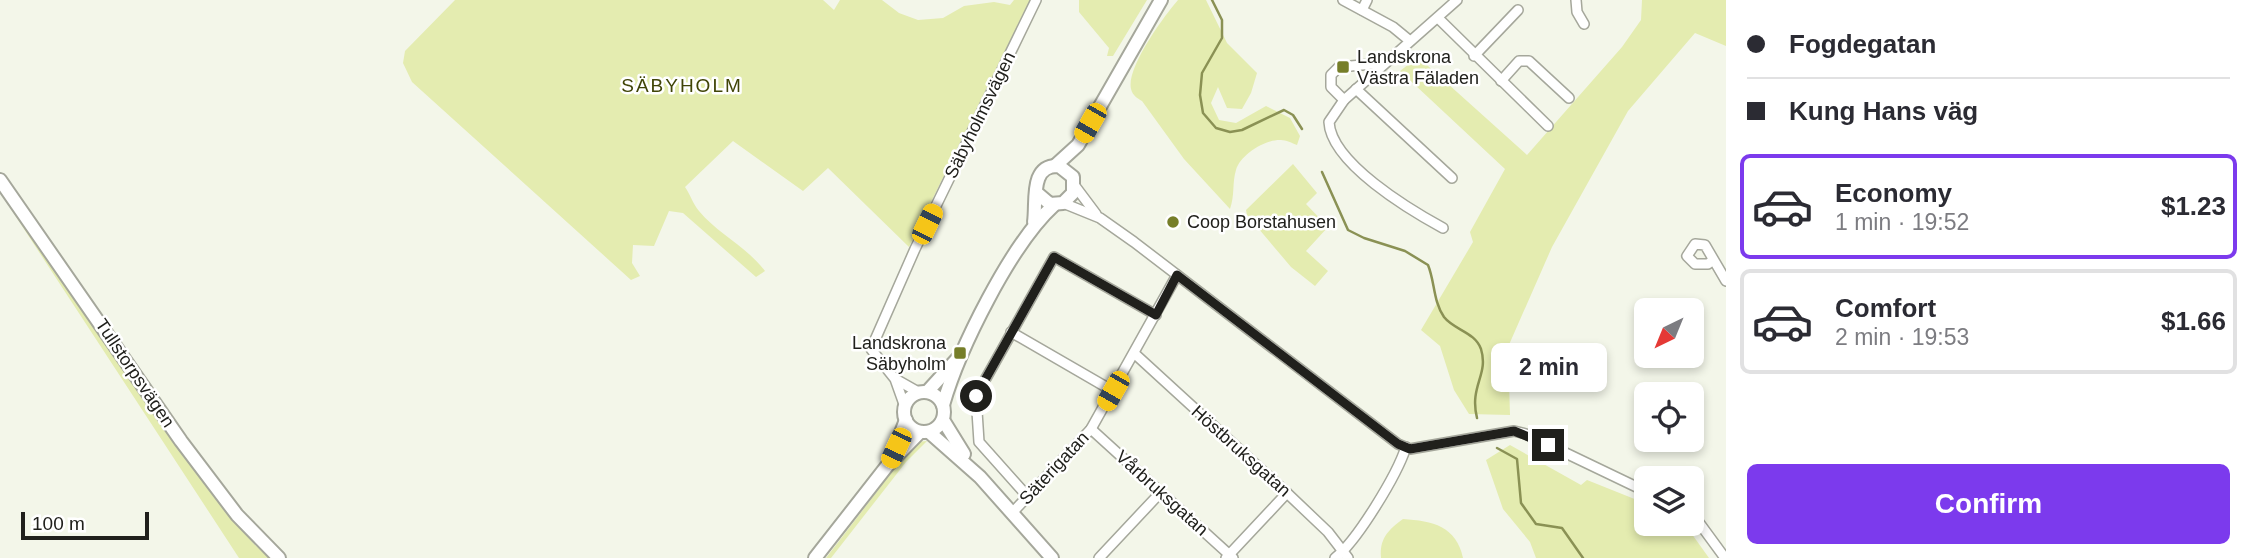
<!DOCTYPE html>
<html lang="en">
<head>
<meta charset="utf-8">
<style>
	body { margin:0; font-family:Arial,sans-serif; background:#f2f2f3; color:#2b2b33; height:100vh; display:flex; flex-direction:column; font-size:26px; white-space:nowrap }
	* { box-sizing:border-box; margin:0 }
	p { font-size:23px; color:#7c7c81 }
	.icon { flex:none; width:38px; height:38px; fill:none; stroke:currentColor; stroke-width:2; stroke-linecap:round; stroke-linejoin:round }
	.map { position:relative; flex:1; overflow:hidden }
	.details { display:flex; flex-direction:column; background:#fff; width:525px }
	.details>* { flex:none }
	.hud { display:grid; align-content:center; height:154px; padding:0 21px; background:#fff }
	.needle { width:46px; rotate:223deg }
	.fabs { position:absolute; left:1634px; top:298px; display:grid; gap:14px }
	.fabs a { display:grid; place-items:center; width:70px; height:70px; border-radius:10px; background:#fff; box-shadow:0 4px 10px #0003; font-size:35px }
	.scale { position:absolute; left:21px; bottom:18px; width:128px; box-sizing:border-box; padding-left:7px; border:4px solid #20201c; border-top:0; font-size:19px; line-height:24px; white-space:nowrap; color:#20201c; -webkit-text-stroke:5px #fff; paint-order:stroke }
	.end { position:absolute; width:32px; height:32px; margin:-16px; border:9px solid #20201c; background:#fff; box-shadow:0 0 0 4px #fff }
	.from { border-radius:50% }
	.bubble { position:absolute; height:49px; border-radius:10px; background:#fff; box-shadow:0 4px 10px #0003; font-size:23px; font-weight:700; line-height:49px; text-align:center }
	.car { position:absolute; width:21px; height:42px; margin:-21px -10px; border-radius:9px; box-shadow:0 0 5px 2px #0007; background:linear-gradient(#f5c518 24%,#345 0 40%,#f5c518 0 76%,#345 0 86%,#f5c518 0) }
	.hud b { display:flex; align-items:center; gap:24px; height:66px; font-size:26px }
	.hud b+b { border-top:2px solid #e1e1e2 }
	.hud i { width:18px; height:18px; background:#2b2b33 }
	ul { padding:0; list-style:none }
	li { display:flex; align-items:center; gap:21px; height:105px; margin:0 14px 10px; padding:0 7px; border:4px solid #e1e1e2; border-radius:10px }
	li div { flex:1 }
	li b { display:block; font-size:26px }
	li em { font-style:normal; font-weight:700 }
	li.selected { border-color:#7c3aed }
	li>.icon { width:63px; height:63px; stroke-width:1.5 }
	.action { display:flex; gap:14px; margin-top:auto; padding:14px 21px }
	.action a { flex:1; height:80px; border-radius:10px; background:#7c3aed; color:#fff; font-size:28px; font-weight:700; line-height:80px; text-align:center }
	main { display:flex; flex:1; min-height:0 }
	.map>svg:first-child { display:block }
	.green { fill:#e4ecb0 }
	.lines { fill:none; stroke-linecap:round; stroke-linejoin:round }
	.stream { stroke:#8a9154; stroke-width:2.5 }
	.street-casing { stroke:#a5a79b; stroke-width:12 }
	.secondary-casing { stroke:#a5a79b; stroke-width:16 }
	.street { stroke:#fff; stroke-width:9 }
	.secondary { stroke:#fff; stroke-width:12 }
	.route { stroke:#20201c; stroke-width:9 }
	.poi-dot { fill:#767e29; stroke:#fff; stroke-width:2.5 }
	.labels { text-anchor:middle; stroke-width:5; stroke-linejoin:round; paint-order:stroke }
	.poi-label { font-size:18px; fill:#20201c; stroke:#fff; text-anchor:start }
	.street-label { font-size:18px; fill:#20201c; stroke:#fff }
	.neighbourhood-label { font-size:19px; letter-spacing:2px; fill:#404507; stroke:#fff }
</style>
</head>
<body>
<main>
<div class="map">
<svg width="1726" height="558" viewBox="0 0 1726 558">
	<rect width="100%" height="100%" fill="#f3f6e9"/>
	<g class="green">
		<path d="M455,0h368l11,10 6,-10h42l17,13 19,7 25,-2 21,-12 30,-4 16,3 4,-5h16l-121,247 -81,-79 -25,23 -70,-50 -48,46c5,7 8,17 14,24 19,23 47,35 66,60l-9,6 -73,-64 -14,-2 -15,35 -21,-1 -1,18 8,13 -9,4 -219,-198 -9,-19 2,-12z"/>
		<path d="M1079,0h68l-34,56h-6l2,-8 -30,-36z"/>
		<path d="M1178,0h28l21,43 30,30 -6,20 -9,16 -15,-1 -9,-21 -7,16 8,17 17,3 30,-17 24,12 10,18 -3,9c-5,-2 -11,-5 -16,-5 -16,-1 -41,15 -45,30 -4,13 -1,25 -6,39l-46,-50 -42,-58c-5,-3 -9,-5 -11,-12 -5,-21 33,-73 47,-89z"/>
		<path d="M1642,0h84v46l-31,-13 -67,78 -76,136 -44,100 2,68 -41,-1 -15,-24 -14,-44 -19,-16 52,-88 -3,-10 35,-63 -105,-98 18,-14 109,98 95,-108 19,-27z"/>
		<path d="M1293,164l24,29 -11,11 22,23 -22,24 22,20 -13,15 -24,-19 -44,-52 -1,-5z"/>
		<path d="M5,200l205,291 44,53 16,14h-31z"/>
		<path d="M927,441l-21,21 -75,96h-5l89,-116z"/>
		<path d="M1510,445l71,40 6,-5 60,24v19h37l25,35h-173l-6,-16 -27,-33 -17,-49z"/>
		<path d="M1403,519c30,2 53,7 60,39h-82c-2,-19 7,-28 22,-39z"/>
	</g>
	<g class="lines">
		<g class="stream">
			<path d="M1212,0l10,20v18l-20,35 -2,22 3,18 13,15 14,4 12,-2 42,-20 9,5 9,14"/>
			<path d="M1322,172l26,58 16,8 41,13 23,14c7,17 5,36 16,52 10,13 31,15 37,32 8,26 -12,37 -4,69"/>
			<path d="M1497,448l20,11 4,44 15,21 26,4 21,30"/>
		</g>
		<g class="street-casing">
			<g id="street">
				<path d="M1343,0l50,27 17,14"/>
				<path d="M1576,0l1,12 7,12"/>
				<path d="M1362,10l5,-10"/>
				<path d="M1438,18l110,108"/>
				<path d="M1474,56l44,-46"/>
				<path d="M1385,63l-46,4 -8,8v12l13,13 113,-100"/>
				<path d="M1501,81l18,-20h10l40,37"/>
				<path d="M1356,89l96,89"/>
				<path d="M1344,100l-15,22c2,41 81,88 114,106"/>
				<path d="M1075,186l21,28"/>
				<path d="M1063,203l37,15 34,24 264,202 12,5 104,-18 12,3 121,58"/>
				<path d="M1713,260l-5,4h-13l-8,-8 8,-12 10,1 21,36"/>
				<path d="M1011,332l102,59"/>
				<path d="M1135,354l152,139 41,39 20,26"/>
				<path d="M897,380l23,13"/>
				<path d="M905,407l-10,-28 -24,-30 44,-100 121,-249"/>
				<path d="M1091,429l142,129"/>
				<path d="M1029,498l-50,-56 -3,-46 78,-139 102,58"/>
				<path d="M1012,513l79,-84 86,-154"/>
				<path d="M1692,513l33,45"/>
				<path d="M1099,558l62,-66"/>
				<path d="M1226,558l61,-65"/>
				<path d="M1335,558c22,-17 62,-83 71,-111"/>
			</g>
		</g>
		<g class="secondary-casing">
			<g id="secondary">
				<path d="M1056,165l22,-20 83,-145"/>
				<path d="M0,180l181,261 56,74 42,43"/>
				<path d="M1034,222c3,-20 -5,-58 25,-56l14,11v16l-10,10 -13,1 -13,-11"/>
				<circle cx="924" cy="412" r="20"/>
				<path d="M927,392l32,-35"/>
				<path d="M943,405c16,-56 68,-161 111,-200"/>
				<path d="M943,420l21,34"/>
				<path d="M929,432l51,45 72,81"/>
				<path d="M892,456l14,-36"/>
				<path d="M815,558l72,-92 33,-34"/>
			</g>
		</g>
		<use href="#street" class="street"/>
		<use href="#secondary" class="secondary"/>
	</g>
	<g class="lines">
		<path class="route" d="M976,396l78,-139 102,58 21,-40 221,169 12,5 104,-18 34,14"/>
	</g>
	<g class="poi-dot">
		<rect x="1336" y="60" width="14" height="14" rx="3.5"/>
		<circle cx="1173" cy="222" r="7"/>
		<rect x="953" y="346" width="14" height="14" rx="3.5"/>
	</g>
	<g class="labels">
		<g class="poi-label">
			<text x="1357" y="63">Landskrona<tspan x="1357" dy="21">Västra Fäladen</tspan></text>
			<text x="1187" y="228">Coop Borstahusen</text>
			<text x="946" y="349" text-anchor="end">Landskrona<tspan x="946" dy="21">Säbyholm</tspan></text>
		</g>
		<g class="street-label">
			<text transform="translate(980 115) rotate(-64)" y="6">Säbyholmsvägen</text>
			<text transform="translate(135 373) rotate(56)" y="6">Tullstorpsvägen</text>
			<text transform="translate(1241 451) rotate(42)" y="6">Höstbruksgatan</text>
			<text transform="translate(1054 468) rotate(-47)" y="6">Säterigatan</text>
			<text transform="translate(1162 493) rotate(42)" y="6">Vårbruksgatan</text>
		</g>
		<g class="neighbourhood-label">
			<text x="682" y="92">SÄBYHOLM</text>
		</g>
	</g>
</svg>
<div class="fabs">
<a><svg class="needle" viewBox="-14 -14 28 28"><path d="M0-13l5 13h-10z" fill="#e53935"/><path d="M0 13l5-13h-10z" fill="#7c7c81"/></svg></a>
<a><svg class="icon" aria-label="locate" viewBox="0 0 24 24"><circle cx="12" cy="12" r="6"/><path d="M12 2v4M12 18v4M2 12h4M18 12h4"/></svg></a>
<a><svg class="icon" aria-label="layers" viewBox="0 0 24 24"><path d="M12 4l9 5-9 5-9-5zM3 14l9 5 9-5"/></svg></a>
</div>
<div class="scale">100 m</div>
<i class="end from" style="left:976px;top:396px"></i>
<i class="end" style="left:1548px;top:445px"></i>
<div class="bubble" style="left:1491px;top:343px;width:116px">2 min</div>
<i class="car" style="left:1090px;top:123px;rotate:210deg"></i>
<i class="car" style="left:927px;top:224px;rotate:26deg"></i>
<i class="car" style="left:1113px;top:391px;rotate:210deg"></i>
<i class="car" style="left:896px;top:448px;rotate:205deg"></i>
</div>
<section class="details">
<div class="hud">
<b><i class="from"></i>Fogdegatan</b>
<b><i></i>Kung Hans väg</b>
</div>
<ul>
<li class="selected"><svg class="icon" aria-label="car" viewBox="0 0 24 24"><path d="M5 17H2v-5l4-1 3-4h7l3 4 3 1v5h-3M9 17h6M6 11h13"/><circle cx="7" cy="17" r="2"/><circle cx="17" cy="17" r="2"/></svg><div><b>Economy</b><p>1 min · 19:52</p></div><em>$1.23</em></li>
<li><svg class="icon" aria-label="car" viewBox="0 0 24 24"><path d="M5 17H2v-5l4-1 3-4h7l3 4 3 1v5h-3M9 17h6M6 11h13"/><circle cx="7" cy="17" r="2"/><circle cx="17" cy="17" r="2"/></svg><div><b>Comfort</b><p>2 min · 19:53</p></div><em>$1.66</em></li>
</ul>
<div class="action"><a>Confirm</a></div>
</section>
</main>
</body>
</html>
